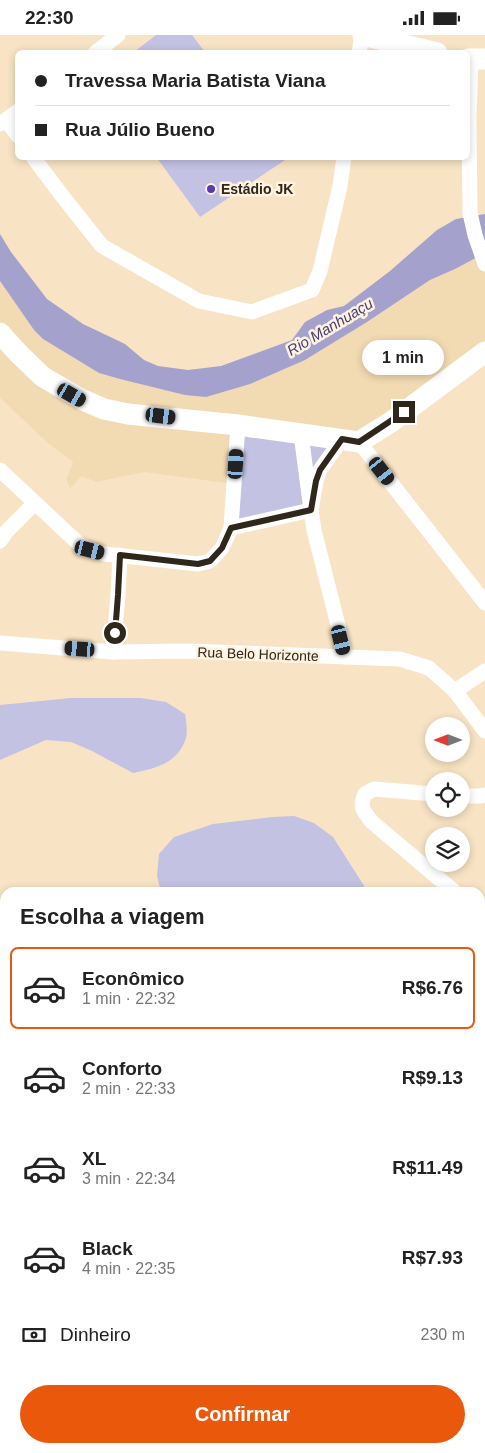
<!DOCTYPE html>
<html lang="pt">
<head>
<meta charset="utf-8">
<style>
	body { margin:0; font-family:Helvetica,sans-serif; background:#f6f6f6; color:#222; height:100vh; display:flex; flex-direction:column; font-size:19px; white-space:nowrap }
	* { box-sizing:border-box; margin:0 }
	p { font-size:16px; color:#767676 }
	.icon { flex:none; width:28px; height:28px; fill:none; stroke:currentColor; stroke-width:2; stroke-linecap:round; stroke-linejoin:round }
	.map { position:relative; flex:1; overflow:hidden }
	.sheet { position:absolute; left:0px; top:852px; width:485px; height:566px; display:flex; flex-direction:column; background:#fff; border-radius:15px 15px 0 0; box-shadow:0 2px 8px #0003 }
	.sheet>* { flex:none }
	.guide { position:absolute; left:15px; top:15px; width:455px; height:110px; border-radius:8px; box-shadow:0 2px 8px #0003; display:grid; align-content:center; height:110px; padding:0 20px; background:#fff }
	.needle { width:32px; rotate:270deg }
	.tools { position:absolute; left:425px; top:682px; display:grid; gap:10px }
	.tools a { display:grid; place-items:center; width:45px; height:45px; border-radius:50%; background:#fff; box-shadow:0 2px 8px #0003; font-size:25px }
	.end { position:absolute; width:22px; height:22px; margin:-11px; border:6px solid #2e271a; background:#fff; box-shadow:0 0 0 2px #fff }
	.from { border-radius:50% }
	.bubble { position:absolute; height:35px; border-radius:18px; background:#fff; box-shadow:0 2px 8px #0003; font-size:16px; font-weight:700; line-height:35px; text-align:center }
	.car { position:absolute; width:15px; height:30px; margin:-15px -8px; border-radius:6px; box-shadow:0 0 4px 1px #0007; background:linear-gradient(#222 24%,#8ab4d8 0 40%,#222 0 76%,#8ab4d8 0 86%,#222 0) }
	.guide b { display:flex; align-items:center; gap:18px; height:48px; font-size:19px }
	.guide b+b { border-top:1px solid #e0e0e0 }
	.guide i { width:12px; height:12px; background:#222 }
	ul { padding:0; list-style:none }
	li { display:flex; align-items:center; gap:15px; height:82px; margin:0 10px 8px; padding:0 10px; border:2px solid transparent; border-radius:8px }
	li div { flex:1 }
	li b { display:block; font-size:19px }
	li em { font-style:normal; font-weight:700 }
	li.current { border-color:#ea580c }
	li>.icon { width:45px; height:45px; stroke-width:1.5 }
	h2 { padding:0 20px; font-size:22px; line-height:60px }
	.pay { display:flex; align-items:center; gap:12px; height:55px; padding:0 20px; font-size:19px }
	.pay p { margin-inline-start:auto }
	.cta { display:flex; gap:10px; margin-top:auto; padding:10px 20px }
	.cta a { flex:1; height:58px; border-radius:30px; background:#ea580c; color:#fff; font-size:20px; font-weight:700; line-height:58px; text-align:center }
	.status { display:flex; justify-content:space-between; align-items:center; height:35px; padding:0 25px; background:#fff; direction:ltr }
	.status svg { height:14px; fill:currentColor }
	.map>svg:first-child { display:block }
	.built { fill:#f2dab3 }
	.green { fill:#c3c2e3 }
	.water { fill:#a4a2cd }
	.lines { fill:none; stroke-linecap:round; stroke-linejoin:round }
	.street { stroke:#fff; stroke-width:15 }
	.secondary { stroke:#fff; stroke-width:21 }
	.route { stroke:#2e271a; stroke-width:6 }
	.poi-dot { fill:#563bb3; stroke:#fff3df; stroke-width:2 }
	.labels { text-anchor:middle; stroke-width:5; stroke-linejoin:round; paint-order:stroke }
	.poi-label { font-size:14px; font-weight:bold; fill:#2e271a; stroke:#fff3df; text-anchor:start }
	.street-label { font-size:14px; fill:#2e271a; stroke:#fff3df }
	.water-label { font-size:15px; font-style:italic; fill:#463f77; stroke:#fff3df }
</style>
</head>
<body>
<div class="status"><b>22:30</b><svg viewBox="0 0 49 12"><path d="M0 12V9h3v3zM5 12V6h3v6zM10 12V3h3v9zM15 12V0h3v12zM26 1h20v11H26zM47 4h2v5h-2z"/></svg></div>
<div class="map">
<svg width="485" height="1418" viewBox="0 0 485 1418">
	<rect width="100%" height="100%" fill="#f8e4c4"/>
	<path class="built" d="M485,218v99l-94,70 -157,62 -90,-12 -48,10 -14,-6 -12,12 -4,-8 7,-18 -24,-18 -49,-46v-117l34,49 9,9 56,34 21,6 185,-19 62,-38 63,-42 25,-11z"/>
	<g class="green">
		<path d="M156,0h36l13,17h-71z"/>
		<path d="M283,123l2,2 -85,57 -43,-59z"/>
		<path d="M238,390l104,14 -31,71 -80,18z"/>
		<path d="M71,663h70l25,4 19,12c1,7 3,17 1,24 -8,25 -29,30 -53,35l-41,-22 -21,-9 -25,-2 -46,20v-55z"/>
		<path d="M294,781l20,7 19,14 35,55h-207l-4,-16 2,-22 15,-17 39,-13 59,-7z"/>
		<path d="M480,952l5,12 -2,24 -3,2z"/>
	</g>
	<path class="water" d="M485,179v39l-30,16 -25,11 -63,42 -62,38 -55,24 -44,13 -21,-2 -65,-16 -21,-6 -56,-34 -9,-9 -34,-49v-47l11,18 36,47 36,25 42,20 19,16 14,6 30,4 33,-4 71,-26 13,-18 22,-12 17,-4 46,-35 47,-41 19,-11z"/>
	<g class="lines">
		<g class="street">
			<path d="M95,18l23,-18"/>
			<path d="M359,18l3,-18"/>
			<path d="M471,24l-2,59 1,95 5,22 10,29"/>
			<path d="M6,85l12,16"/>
			<path d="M0,89l18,-13"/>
			<path d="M33,122l30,40 39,49 97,55 53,11 60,-22 8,-19 20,-85 4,-29"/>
			<path d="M301,399l10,76 3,20 32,127"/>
			<path d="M359,407l126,161"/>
			<path d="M0,435l78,73 12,7 15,4 93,10 12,-3 12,-13 9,-20 7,-103"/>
			<path d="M231,493l80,-18 5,-29 4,-11 22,-31"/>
			<path d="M0,506l7,-10 28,-28"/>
			<path d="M0,608l113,9 74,-1 213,8 29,9 26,23 30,40"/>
			<path d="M113,617l5,-57 2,-40"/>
			<path d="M455,656l30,-20"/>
			<path d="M434,759l-60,-5 -9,5c-6,14 -2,16 7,28l84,71"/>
			<path d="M461,761h19l5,-1"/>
			<path d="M480,876l5,4"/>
		</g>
		<g class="secondary">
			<path d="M363,0l74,18"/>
			<path d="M468,24h17"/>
			<path d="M0,298l19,21 24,23 40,23 21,9 24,5 110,11 121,17 32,-20 94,-70"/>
		</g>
	</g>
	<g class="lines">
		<path class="route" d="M115,598l3,-38 2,-40 78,9 12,-3 12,-13 9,-20 80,-18 5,-29 4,-11 22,-31 17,3 45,-30"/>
	</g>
	<circle class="poi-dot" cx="211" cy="154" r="5"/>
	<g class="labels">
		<g class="poi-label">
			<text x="221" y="159">Estádio JK</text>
		</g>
		<g class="street-label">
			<text transform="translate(258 619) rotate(2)" y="5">Rua Belo Horizonte</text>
		</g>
		<g class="water-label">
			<text transform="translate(330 292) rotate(-31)" y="5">Rio Manhuaçu</text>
		</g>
	</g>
</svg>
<div class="tools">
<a><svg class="needle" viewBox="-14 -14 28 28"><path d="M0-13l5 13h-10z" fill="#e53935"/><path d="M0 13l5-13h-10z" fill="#767676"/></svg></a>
<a><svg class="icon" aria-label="locate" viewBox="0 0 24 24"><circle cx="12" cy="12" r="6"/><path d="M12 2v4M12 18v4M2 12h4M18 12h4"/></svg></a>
<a><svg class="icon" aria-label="layers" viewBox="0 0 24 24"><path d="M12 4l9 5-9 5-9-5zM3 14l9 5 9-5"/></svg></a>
</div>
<i class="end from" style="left:115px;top:598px"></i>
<i class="end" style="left:404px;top:377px"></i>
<div class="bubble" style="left:362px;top:305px;width:82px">1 min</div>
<i class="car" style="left:72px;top:360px;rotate:120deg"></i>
<i class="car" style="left:161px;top:381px;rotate:97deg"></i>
<i class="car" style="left:236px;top:429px;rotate:4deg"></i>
<i class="car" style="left:382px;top:436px;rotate:142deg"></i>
<i class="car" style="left:90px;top:515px;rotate:104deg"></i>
<i class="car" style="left:341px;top:605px;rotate:166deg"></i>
<i class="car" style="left:80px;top:614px;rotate:274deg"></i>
<div class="guide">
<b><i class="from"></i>Travessa Maria Batista Viana</b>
<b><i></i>Rua Júlio Bueno</b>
</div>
<section class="sheet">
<h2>Escolha a viagem</h2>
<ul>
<li class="current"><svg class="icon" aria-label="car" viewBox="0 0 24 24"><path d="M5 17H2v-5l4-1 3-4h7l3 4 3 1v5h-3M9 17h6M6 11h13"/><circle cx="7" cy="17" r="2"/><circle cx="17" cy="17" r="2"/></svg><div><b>Econômico</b><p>1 min · 22:32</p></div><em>R$6.76</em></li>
<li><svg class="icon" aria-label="car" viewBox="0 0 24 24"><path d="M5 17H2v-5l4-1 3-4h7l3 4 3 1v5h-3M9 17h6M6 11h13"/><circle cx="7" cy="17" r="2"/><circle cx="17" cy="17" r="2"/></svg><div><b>Conforto</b><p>2 min · 22:33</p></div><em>R$9.13</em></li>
<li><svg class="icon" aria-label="car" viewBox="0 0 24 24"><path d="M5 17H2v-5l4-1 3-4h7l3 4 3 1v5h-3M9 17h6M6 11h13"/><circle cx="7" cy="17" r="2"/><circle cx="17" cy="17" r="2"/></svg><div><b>XL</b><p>3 min · 22:34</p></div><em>R$11.49</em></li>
<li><svg class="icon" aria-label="car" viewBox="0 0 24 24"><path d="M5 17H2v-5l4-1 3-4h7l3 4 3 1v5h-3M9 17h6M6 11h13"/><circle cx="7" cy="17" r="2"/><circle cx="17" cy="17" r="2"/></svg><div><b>Black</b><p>4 min · 22:35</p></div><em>R$7.93</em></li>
</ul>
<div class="pay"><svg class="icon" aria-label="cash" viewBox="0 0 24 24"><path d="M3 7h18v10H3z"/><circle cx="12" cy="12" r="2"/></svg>Dinheiro<p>230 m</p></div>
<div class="cta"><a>Confirmar</a></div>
</section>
</div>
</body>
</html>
